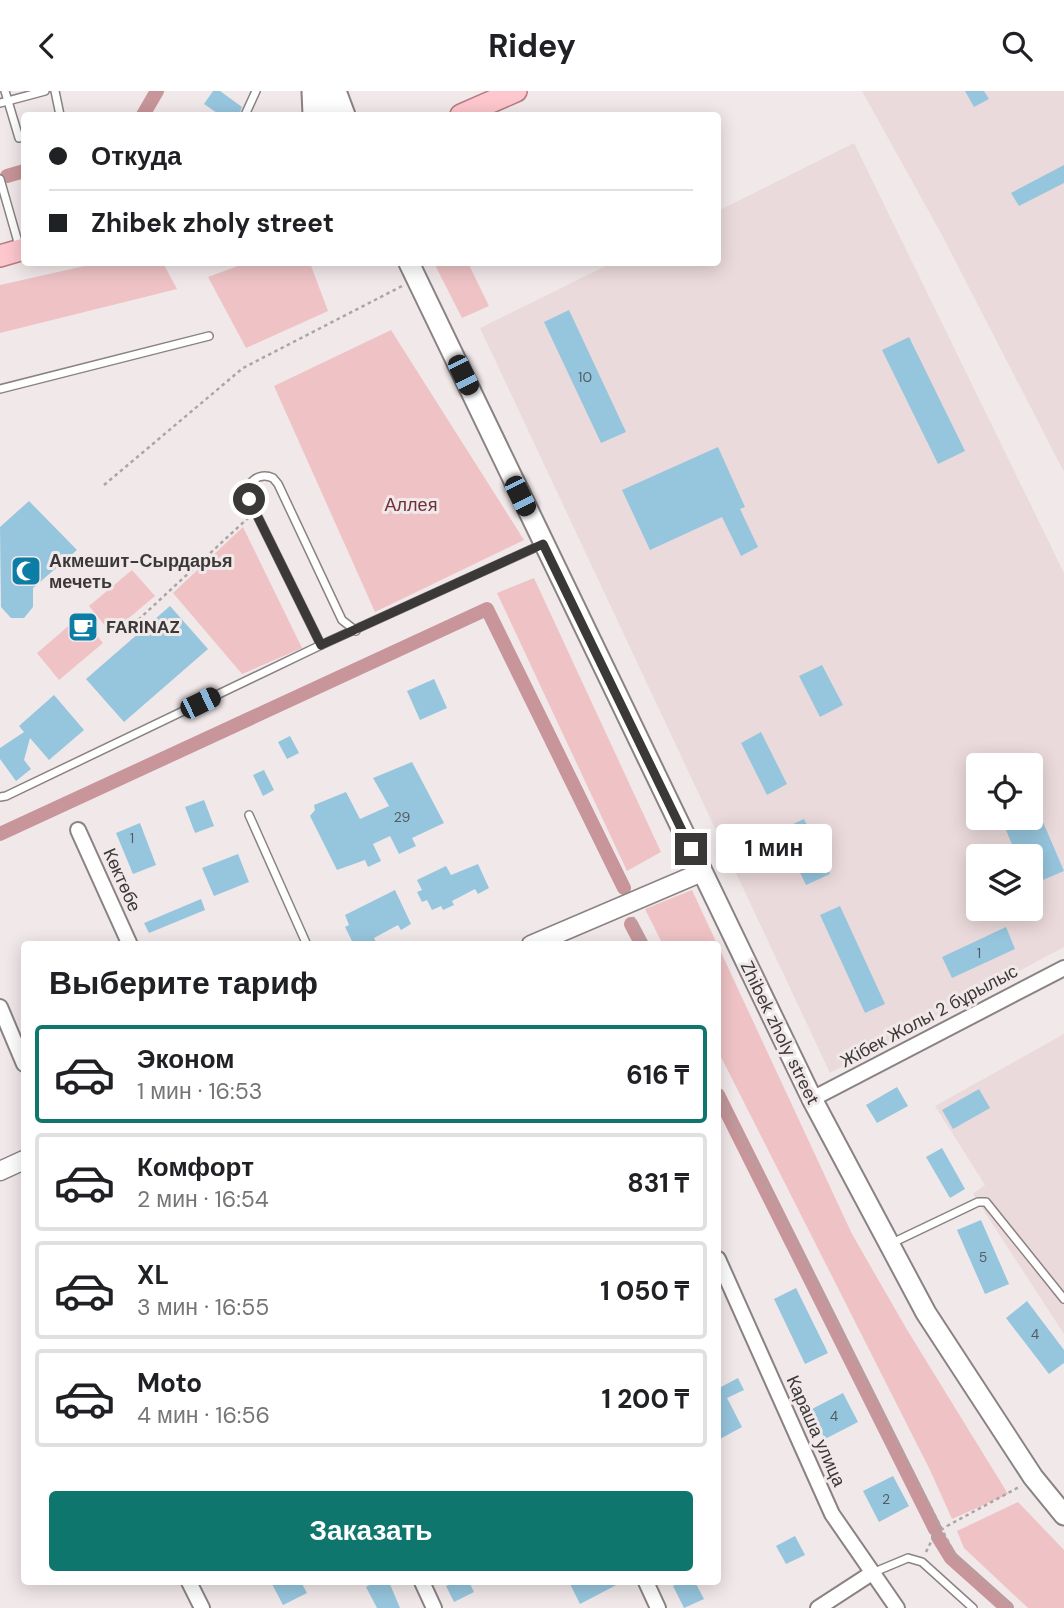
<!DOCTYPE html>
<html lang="ru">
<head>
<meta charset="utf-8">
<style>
	body { margin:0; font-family:"DM Sans",sans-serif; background:#f6f6f6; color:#202124; height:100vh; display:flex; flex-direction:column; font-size:26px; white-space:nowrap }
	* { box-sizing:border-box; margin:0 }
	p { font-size:23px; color:#757577 }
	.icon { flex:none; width:38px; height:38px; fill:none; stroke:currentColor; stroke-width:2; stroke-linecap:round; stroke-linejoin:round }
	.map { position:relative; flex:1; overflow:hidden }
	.sheet { position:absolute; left:21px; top:850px; width:700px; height:644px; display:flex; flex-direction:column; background:#fff; border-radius:7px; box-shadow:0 4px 18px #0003 }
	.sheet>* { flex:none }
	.guide { position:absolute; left:21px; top:21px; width:700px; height:154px; border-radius:7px; box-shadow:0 4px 18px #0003; display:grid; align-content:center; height:154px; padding:0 28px; background:#fff }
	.buttons { position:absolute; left:966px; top:662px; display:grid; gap:14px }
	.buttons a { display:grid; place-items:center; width:77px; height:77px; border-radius:7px; background:#fff; box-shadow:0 4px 18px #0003; font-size:35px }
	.end { position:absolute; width:32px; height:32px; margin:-16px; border:9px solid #3b3838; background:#fff; box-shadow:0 0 0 4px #fff }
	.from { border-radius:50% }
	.bubble { position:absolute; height:49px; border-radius:7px; background:#fff; box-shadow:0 4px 18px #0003; font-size:23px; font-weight:700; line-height:49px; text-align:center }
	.car { position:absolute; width:21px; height:42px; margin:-21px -10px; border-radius:9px; box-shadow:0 0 5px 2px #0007; background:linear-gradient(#222 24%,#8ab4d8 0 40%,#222 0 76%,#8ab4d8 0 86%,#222 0) }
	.guide b { display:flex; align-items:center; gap:24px; height:66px; font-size:26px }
	.guide b+b { border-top:2px solid #e0e0e0 }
	.guide i { width:18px; height:18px; background:#202124 }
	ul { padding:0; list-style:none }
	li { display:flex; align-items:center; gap:21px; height:98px; margin:0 14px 10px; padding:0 14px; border:4px solid #e0e0e0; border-radius:7px }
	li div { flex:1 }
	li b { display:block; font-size:26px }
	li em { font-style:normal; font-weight:700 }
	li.selected { border-color:#0f766e }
	li>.icon { width:63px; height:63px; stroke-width:1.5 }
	h2 { padding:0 28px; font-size:32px; line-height:84px }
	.action { display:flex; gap:14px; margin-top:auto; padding:14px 28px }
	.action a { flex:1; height:80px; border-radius:7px; background:#0f766e; color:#fff; font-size:28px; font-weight:700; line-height:80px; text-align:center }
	header { display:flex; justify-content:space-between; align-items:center; height:91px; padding:0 28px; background:#fff; font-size:32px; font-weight:700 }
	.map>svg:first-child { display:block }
	.built { fill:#ebdadb; fill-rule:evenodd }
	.green { fill:#efc3c6 }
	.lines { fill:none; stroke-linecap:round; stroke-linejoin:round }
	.canal { stroke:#c7959a; stroke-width:14 }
	.building { fill:#96c6de }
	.service-casing { stroke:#8a8283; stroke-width:10 }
	.minor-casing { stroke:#8a8283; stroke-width:18 }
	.tertiary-casing { stroke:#8a8283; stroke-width:21 }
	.secondary-casing { stroke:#8a8283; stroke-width:23 }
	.primary-casing { stroke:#b87c83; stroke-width:24 }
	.path { stroke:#aba5a5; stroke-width:2.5; stroke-dasharray:3.5 3.5; stroke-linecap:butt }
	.service { stroke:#fff; stroke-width:7 }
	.minor { stroke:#fff; stroke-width:14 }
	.tertiary { stroke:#fff; stroke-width:18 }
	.secondary { stroke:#fff; stroke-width:19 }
	.primary { stroke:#fdc7cd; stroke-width:21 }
	.path-bridge { stroke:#aba5a5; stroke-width:2.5; stroke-dasharray:3.5 3.5; stroke-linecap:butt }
	.route { stroke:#3b3838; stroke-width:9 }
	.labels { text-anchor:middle; stroke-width:6; stroke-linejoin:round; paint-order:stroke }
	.number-label { font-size:14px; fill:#525c62 }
	.park-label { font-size:18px; fill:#6f303a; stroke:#f1e8e9 }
	.poi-label { font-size:18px; font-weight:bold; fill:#3b3838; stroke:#f1e8e9; text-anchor:start }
	.street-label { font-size:18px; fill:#3b3838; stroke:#f1e8e9 }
</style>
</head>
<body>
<header><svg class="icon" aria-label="back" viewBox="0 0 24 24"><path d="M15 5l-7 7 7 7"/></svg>Ridey<svg class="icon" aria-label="search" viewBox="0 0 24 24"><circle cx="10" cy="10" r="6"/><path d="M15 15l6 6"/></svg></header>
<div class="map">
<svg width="1064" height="1517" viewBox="0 0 1064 1517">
	<rect width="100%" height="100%" fill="#f1e8e9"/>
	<g class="built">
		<path d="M862,0h202v381l-121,-235z"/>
		<path d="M854,52l210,430v374l-234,126 -350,-745 132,-65h106v-52zM978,674h53v52h-53zM978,765h53v52h-53z"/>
		<path d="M1064,943v300l-91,-140 12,-9 -50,-79z"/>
	</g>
	<g class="green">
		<path d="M98,172h65l14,26 -177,44v-48z"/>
		<path d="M246,172h64l18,48 -82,37 -38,-71z"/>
		<path d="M434,172h34l21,43 -27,12z"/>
		<path d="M391,239l133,210 -149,72 -101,-226z"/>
		<path d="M243,436l59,121 -60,26 -69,-81z"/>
		<path d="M132,479l23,26 -44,37 -22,-27z"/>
		<path d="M534,487l127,274 -34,19 -130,-278z"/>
		<path d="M80,525l23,27 -44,37 -22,-27z"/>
		<path d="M692,799l160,344 54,94 102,166 -56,25 -22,-49 -212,-419v-106h-55l-18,-36z"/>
		<path d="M1018,1411l46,48v58h-36l-64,-60 -7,-17z"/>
	</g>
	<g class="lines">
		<g class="canal">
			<path d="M143,24l14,-24"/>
			<path d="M7,85l17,-5"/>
			<path d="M0,743l487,-225 137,279"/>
			<path d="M631,833l11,21"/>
			<path d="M718,1004l217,434"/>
			<path d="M938,1446l13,21 56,50"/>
		</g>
	</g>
	<g class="building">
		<path d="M213,0h7l22,16 -3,8h-19l-16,-11z"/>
		<path d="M965,0h19l5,8 -15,8z"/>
		<path d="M1064,74v18l-45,23 -8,-13z"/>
		<path d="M569,219l57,122 -25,11 -57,-121z"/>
		<path d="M909,246l56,114 -27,13 -56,-114z"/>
		<path d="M718,356l27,60 -5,2 18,38 -17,9 -19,-39 -72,33 -28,-60z"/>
		<path d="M29,410l48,49 -44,38v19l-9,11h-13l-10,-11 -1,-80z"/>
		<path d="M170,515l38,43 -84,73 -38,-43z"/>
		<path d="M822,574l21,40 -23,12 -21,-41z"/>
		<path d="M434,588l13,29 -27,12 -13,-29z"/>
		<path d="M54,604l30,35 -35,30 -19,-22 -6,22 7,9 -15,12 -16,-22v-11l24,-16 -5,-6z"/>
		<path d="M761,641l26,52 -20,11 -26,-52z"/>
		<path d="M290,645l9,17 -12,6 -9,-17z"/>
		<path d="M412,671l32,61 -32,15 4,8 -17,8 -9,-18 -17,8 8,17 -13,6 -3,-7 -28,10 -27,-54 5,-6 -1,-5 32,-13 14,27 29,-13 -16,-28z"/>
		<path d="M264,679l10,20 -11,6 -10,-21z"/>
		<path d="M1031,703l33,77 -33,14v-29h-14l-14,-33 13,-6h15z"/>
		<path d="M204,709l10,26 -19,7 -10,-26z"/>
		<path d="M804,728l26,55 -24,11 -26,-55z"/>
		<path d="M140,732l16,42 -23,9 -17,-41z"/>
		<path d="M238,763l11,28 -35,14 -12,-28z"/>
		<path d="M478,773l11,24 -11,6 -3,-5 -23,12 2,4 -11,5 -2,-4 -9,4 -5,-10 -5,2 -5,-10 5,-2 -5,-10 29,-14 5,9z"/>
		<path d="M395,799l16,34 -10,6 -3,-5 -24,13 2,4 -6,3h-16l-9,-18 4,-2 -4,-10z"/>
		<path d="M201,808l4,11 -56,23 -5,-10z"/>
		<path d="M840,815l45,98 -20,9 -45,-98z"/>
		<path d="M1006,836l9,22 -63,29 -10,-21z"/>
		<path d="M897,996l11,19 -31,17 -11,-18z"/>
		<path d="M979,998l11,19 -37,21 -11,-19z"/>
		<path d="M942,1057l23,41 -15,9 -24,-41z"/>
		<path d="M981,1129l28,64 -24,10 -28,-64z"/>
		<path d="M796,1197l32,65 -23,11 -31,-65z"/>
		<path d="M1027,1210l37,49v13l-15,11 -43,-56z"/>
		<path d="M738,1287l6,12 -17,8 15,29 -24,13v-60l3,7z"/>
		<path d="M843,1302l15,29 -33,17 -15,-29z"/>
		<path d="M893,1385l16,30 -30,16 -16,-31z"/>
		<path d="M795,1445l10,19 -19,9 -10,-18z"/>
		<path d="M271,1491h30l6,11 -24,12z"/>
		<path d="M375,1491h14l11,26h-23l-11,-21z"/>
		<path d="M454,1491h15l5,10 -20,10 -8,-16z"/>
		<path d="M569,1491h53l-42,22z"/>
		<path d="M681,1491h14l9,17 -20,9 -11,-22z"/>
	</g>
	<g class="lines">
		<g class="service-casing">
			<g id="service">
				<path d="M5,0l14,47 5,-2"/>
				<path d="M55,0l5,24"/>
				<path d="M0,12l45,-12"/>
				<path d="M245,24l11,-24"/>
				<path d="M0,88l20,70"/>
				<path d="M0,298l209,-53"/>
				<path d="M321,554l-72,-146c-5,-15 9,-28 24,-21l5,6 64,136 14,11"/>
				<path d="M0,706l6,-1 315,-151 222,-101"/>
				<path d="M249,724l58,130"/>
				<path d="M890,1153l88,-42h8l78,97"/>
				<path d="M872,1482l36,-15 14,4 51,46"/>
			</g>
		</g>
		<g class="minor-casing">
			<g id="minor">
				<path d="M78,739l52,115"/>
				<path d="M0,916l24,57"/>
				<path d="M812,1008l252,-131"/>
				<path d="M718,1168l114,255 65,94"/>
				<path d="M189,1491l13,26"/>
				<path d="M422,1491l12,26"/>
				<path d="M646,1491l12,26"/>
				<path d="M818,1517l54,-35"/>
			</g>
		</g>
		<g class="tertiary-casing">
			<g id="tertiary">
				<path d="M531,854l171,-73"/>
				<path d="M0,1080l24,-11"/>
			</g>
		</g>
		<g class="secondary-casing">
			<g id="secondary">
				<path d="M312,0l1,24"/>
				<path d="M318,0l13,24"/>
				<path d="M336,0l9,24"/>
				<path d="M409,172l403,836 114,214 107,164 31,38"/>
			</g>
		</g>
		<g class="primary-casing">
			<g id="primary">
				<path d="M461,24l55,-24"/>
				<path d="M0,165l24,-7"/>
			</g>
		</g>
		<g class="path">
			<path d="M104,394l139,-117 161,-83"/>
			<path d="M123,543l125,-116"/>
			<path d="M633,826l12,28"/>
			<path d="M718,999l237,465 58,53"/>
			<path d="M947,1435l74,-40"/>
			<path d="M926,1461l9,-18"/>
		</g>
		<use href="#service" class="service"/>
		<use href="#minor" class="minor"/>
		<use href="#tertiary" class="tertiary"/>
		<use href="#secondary" class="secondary"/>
		<use href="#primary" class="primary"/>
		<path class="path-bridge" d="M935,1443l12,-8"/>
	</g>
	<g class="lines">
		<path class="route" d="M249,408l72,146 222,-101 148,305"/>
	</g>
	<defs>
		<g id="mosque-square" transform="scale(1.575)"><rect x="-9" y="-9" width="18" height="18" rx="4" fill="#0c7da5" stroke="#f1e8e9"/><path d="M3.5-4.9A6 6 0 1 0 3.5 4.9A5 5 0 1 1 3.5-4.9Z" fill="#fff"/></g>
		<g id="cafe-square" transform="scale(1.575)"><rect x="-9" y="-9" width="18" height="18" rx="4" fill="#0c7da5" stroke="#f1e8e9"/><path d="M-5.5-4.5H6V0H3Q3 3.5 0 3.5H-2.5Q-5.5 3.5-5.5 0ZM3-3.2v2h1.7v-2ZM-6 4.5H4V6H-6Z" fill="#fff"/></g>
	</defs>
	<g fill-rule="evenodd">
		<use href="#mosque-square" x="26" y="480"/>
		<use href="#cafe-square" x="83" y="536"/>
	</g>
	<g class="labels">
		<g class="number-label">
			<text x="585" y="291">10</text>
			<text x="402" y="731">29</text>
			<text x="132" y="752">1</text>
			<text x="979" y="867">1</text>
			<text x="983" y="1171">5</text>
			<text x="1035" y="1248">4</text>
			<text x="834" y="1330">4</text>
			<text x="886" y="1413">2</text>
		</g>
		<g class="park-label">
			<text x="411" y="420">Аллея</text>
		</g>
		<g class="poi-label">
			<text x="49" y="476">Акмешит-Сырдарья<tspan x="49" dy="21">мечеть</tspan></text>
			<text x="106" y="542">FARINAZ</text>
		</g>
		<g class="street-label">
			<text transform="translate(122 789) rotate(66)" y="6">Көктөбе</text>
			<text transform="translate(929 925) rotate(-28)" y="6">Жібек Жолы 2 бұрылыс</text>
			<text transform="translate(780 942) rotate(64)" y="6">Zhibek zholy street</text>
			<text transform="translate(816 1340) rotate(66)" y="6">Караша улица</text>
		</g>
	</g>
</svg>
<div class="buttons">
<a><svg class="icon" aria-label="locate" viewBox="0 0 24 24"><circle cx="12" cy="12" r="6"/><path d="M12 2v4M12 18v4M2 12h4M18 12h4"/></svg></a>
<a><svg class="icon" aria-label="layers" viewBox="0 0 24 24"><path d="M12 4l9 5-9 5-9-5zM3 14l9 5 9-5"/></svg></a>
</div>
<i class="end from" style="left:249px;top:408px"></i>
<i class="end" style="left:691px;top:758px"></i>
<div class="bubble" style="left:716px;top:733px;width:116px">1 мин</div>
<i class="car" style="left:463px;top:284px;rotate:154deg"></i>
<i class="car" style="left:520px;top:405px;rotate:154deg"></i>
<i class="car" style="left:200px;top:612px;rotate:64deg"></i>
<div class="guide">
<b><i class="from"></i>Откуда</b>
<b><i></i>Zhibek zholy street</b>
</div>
<section class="sheet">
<h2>Выберите тариф</h2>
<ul>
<li class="selected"><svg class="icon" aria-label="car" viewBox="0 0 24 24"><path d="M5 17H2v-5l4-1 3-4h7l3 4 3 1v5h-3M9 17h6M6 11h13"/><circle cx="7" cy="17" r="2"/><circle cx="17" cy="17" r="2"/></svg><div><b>Эконом</b><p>1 мин · 16:53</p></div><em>616 ₸</em></li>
<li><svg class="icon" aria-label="car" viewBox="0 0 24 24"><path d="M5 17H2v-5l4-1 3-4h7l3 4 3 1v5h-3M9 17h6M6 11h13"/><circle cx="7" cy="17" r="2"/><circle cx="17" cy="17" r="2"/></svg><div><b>Комфорт</b><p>2 мин · 16:54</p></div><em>831 ₸</em></li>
<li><svg class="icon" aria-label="car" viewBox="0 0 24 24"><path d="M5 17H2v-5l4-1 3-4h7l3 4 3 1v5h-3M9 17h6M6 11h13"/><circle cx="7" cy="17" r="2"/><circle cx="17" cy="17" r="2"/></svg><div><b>XL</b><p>3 мин · 16:55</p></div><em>1 050 ₸</em></li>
<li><svg class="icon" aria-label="car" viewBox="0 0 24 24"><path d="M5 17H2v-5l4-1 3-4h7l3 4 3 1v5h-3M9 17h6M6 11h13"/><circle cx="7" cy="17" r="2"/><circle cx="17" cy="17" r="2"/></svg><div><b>Moto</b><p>4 мин · 16:56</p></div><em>1 200 ₸</em></li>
</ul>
<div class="action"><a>Заказать</a></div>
</section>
</div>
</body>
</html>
